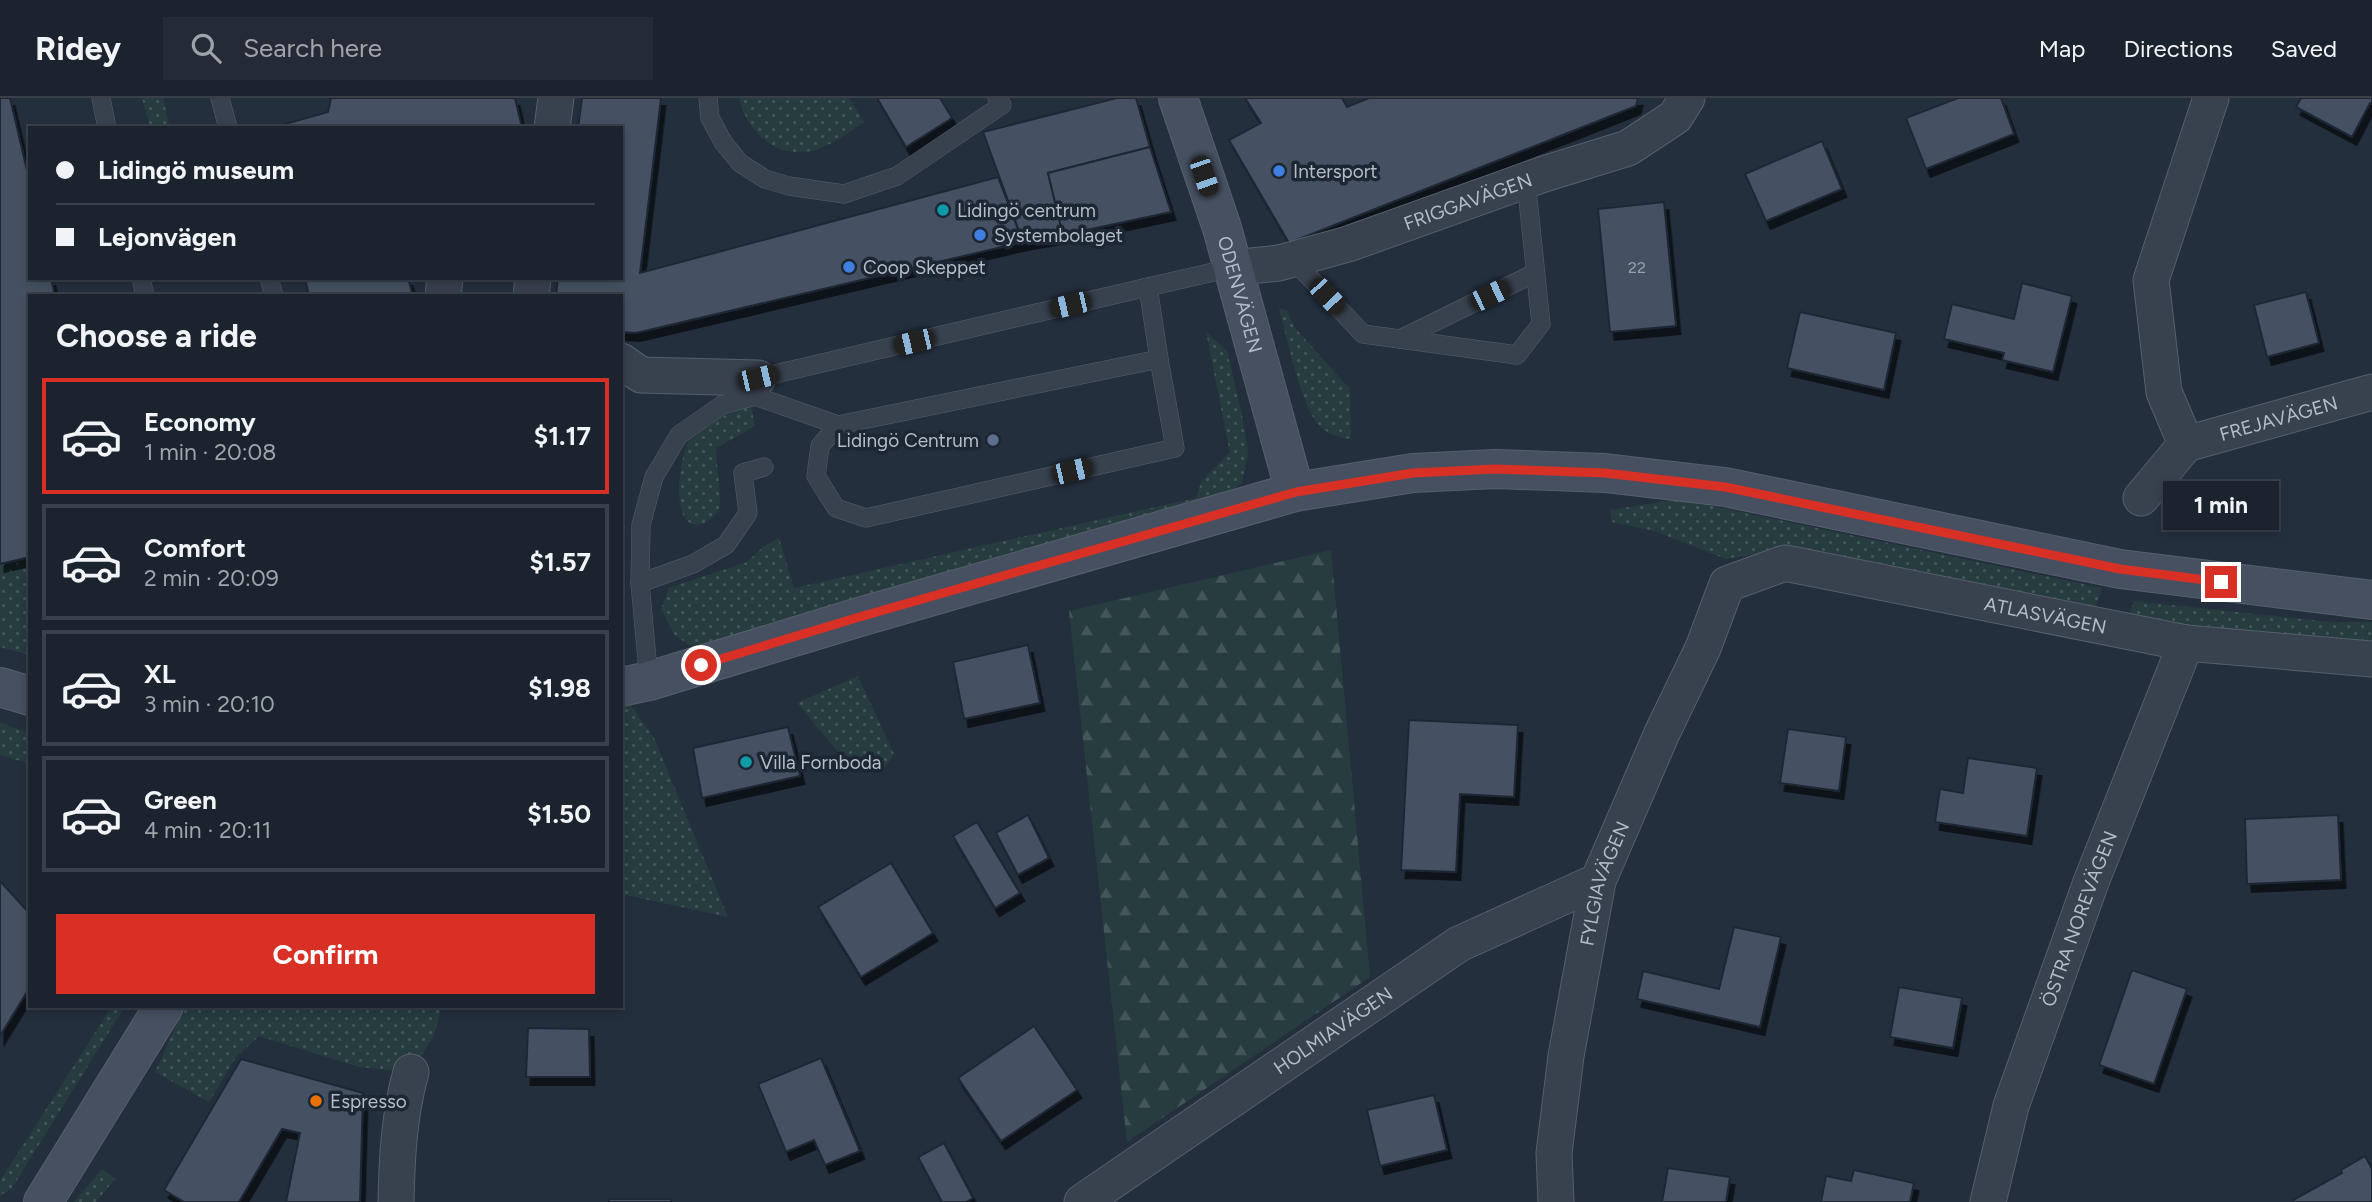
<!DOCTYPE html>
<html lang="en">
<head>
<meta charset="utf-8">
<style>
	body { margin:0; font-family:Figtree,sans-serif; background:#242b36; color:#f1f3f6; height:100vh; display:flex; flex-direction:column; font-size:26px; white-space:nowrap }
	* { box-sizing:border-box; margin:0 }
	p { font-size:23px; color:#a0a4aa }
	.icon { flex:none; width:38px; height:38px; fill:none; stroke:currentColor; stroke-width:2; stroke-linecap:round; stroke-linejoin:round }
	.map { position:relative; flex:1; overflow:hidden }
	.details { position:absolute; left:28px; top:196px; width:595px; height:714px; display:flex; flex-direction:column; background:#1b232e; border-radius:0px; box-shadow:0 4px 10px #0003,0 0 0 2px #39404a }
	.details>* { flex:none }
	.top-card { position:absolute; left:28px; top:28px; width:595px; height:154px; border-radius:0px; box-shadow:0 4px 10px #0003,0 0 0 2px #39404a; display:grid; align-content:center; height:154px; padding:0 28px; background:#1b232e }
	.end { position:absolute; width:32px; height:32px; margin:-16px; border:9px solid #d93025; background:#fff; box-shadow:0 0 0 4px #fff }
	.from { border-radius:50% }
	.bubble { position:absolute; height:49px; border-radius:0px; background:#1b232e; box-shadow:0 4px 10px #0003,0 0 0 2px #39404a; font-size:23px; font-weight:700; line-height:49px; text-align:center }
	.car { position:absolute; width:21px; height:42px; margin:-21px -10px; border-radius:9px; box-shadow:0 0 5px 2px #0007; background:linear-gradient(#222 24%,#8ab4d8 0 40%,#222 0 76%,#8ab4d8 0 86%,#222 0) }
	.top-card b { display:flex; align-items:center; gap:24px; height:66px; font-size:26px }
	.top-card b+b { border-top:2px solid #39404a }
	.top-card i { width:18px; height:18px; background:#f1f3f6 }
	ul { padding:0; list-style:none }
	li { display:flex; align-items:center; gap:21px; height:116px; margin:0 14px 10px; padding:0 14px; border:4px solid #39404a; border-radius:0px }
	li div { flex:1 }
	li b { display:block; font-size:26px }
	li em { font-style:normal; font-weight:700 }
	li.active { border-color:#d93025 }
	li>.icon { width:63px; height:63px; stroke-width:1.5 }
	h2 { padding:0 28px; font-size:32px; line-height:84px }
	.cta { display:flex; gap:14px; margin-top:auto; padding:14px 28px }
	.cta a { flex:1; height:80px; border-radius:0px; background:#d93025; color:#fff; font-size:28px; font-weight:700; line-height:80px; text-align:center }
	header { display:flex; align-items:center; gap:42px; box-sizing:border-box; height:98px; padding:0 35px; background:#1b232e; border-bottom:2px solid #39404a }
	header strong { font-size:33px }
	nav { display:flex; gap:38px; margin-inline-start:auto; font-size:24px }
	.search { width:490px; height:63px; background:#242b36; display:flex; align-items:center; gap:18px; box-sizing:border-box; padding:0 24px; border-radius:0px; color:#a0a4aa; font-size:26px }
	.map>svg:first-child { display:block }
	.green { fill:url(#green-dots) }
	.forest { fill:url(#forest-firs) }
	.building { fill:#455162; stroke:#1f2835; stroke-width:2; filter:url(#shadow) }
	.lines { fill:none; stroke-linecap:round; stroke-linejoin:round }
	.lane-casing { stroke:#565f6c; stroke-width:19 }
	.street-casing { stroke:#565f6c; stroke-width:37 }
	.secondary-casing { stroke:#565f6c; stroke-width:40 }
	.lane { stroke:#38414e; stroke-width:18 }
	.street { stroke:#38414e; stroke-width:35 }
	.secondary { stroke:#465061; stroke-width:38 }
	.route { stroke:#d93025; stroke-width:9 }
	.shop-dot { fill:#3f7fe0; stroke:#1d2633; stroke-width:2.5 }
	.culture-dot { fill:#0f9aa8; stroke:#1d2633; stroke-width:2.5 }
	.service-dot { fill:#5c6f8a; stroke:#1d2633; stroke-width:2.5 }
	.food-dot { fill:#e8710a; stroke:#1d2633; stroke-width:2.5 }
	.labels { text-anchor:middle; stroke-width:7; stroke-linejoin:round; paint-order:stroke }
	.number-label { font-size:16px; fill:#98a1af }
	.poi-label { font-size:19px; fill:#b4bcc9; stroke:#1d2633; text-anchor:start }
	.street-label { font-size:19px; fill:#b4bcc9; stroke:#1d2633 }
</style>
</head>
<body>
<header>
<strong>Ridey</strong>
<div class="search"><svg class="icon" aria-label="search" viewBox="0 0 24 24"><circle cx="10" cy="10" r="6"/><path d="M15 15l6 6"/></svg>Search here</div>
<nav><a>Map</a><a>Directions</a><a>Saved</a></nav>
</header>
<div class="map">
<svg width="2372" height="1104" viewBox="0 0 2372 1104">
	<defs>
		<pattern id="green-dots" width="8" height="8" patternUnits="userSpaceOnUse" patternTransform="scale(1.75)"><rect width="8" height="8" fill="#263c3f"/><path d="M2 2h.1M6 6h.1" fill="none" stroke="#435659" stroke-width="1.8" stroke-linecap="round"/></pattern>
		<pattern id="forest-firs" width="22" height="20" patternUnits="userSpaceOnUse" patternTransform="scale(1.75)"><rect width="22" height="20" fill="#263c3f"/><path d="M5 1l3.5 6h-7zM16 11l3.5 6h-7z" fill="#435659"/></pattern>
		<filter id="shadow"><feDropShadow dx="4.5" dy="8" stdDeviation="0" flood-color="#0009"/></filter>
	</defs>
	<rect width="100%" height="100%" fill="#242f3e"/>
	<g class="green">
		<path d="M142,0h21l7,30h-20z"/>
		<path d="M739,0h110l15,24c-16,11 -34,25 -53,29 -36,8 -65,-21 -72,-53z"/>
		<path d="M1279,210l8,3 8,17 55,61 1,50c-11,-1 -27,-6 -34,-16 -17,-23 -30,-85 -38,-115z"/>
		<path d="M1206,234l21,19 15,64 6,38 -6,30 -29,21 -518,144 -20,-12 -14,-27 8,-21 78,-26 16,-15 16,-9 15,50 402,-90 6,-18 28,-27z"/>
		<path d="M751,307l4,21 -39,22c0,13 6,49 3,60 -2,7 -9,12 -15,15 -39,14 -23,-77 -12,-89 11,-12 44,-22 59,-29z"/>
		<path d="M1679,401l423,89 -6,18 -292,-53h-43l-35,6 -72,-28 -42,-9 -2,-12z"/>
		<path d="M30,459v98l-30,-8v-83z"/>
		<path d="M2134,503l196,21h42v23l-137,-11 -106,-18z"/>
		<path d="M858,578l36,78 -12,18 -31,-5 -54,-64z"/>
		<path d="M621,593l33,47 74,179 -107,-23z"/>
		<path d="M0,624l30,12v30l-30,-9z"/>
		<path d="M103,908h22l-113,182 -12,8v-15l109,-170z"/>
		<path d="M185,908h257l-8,29 -23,37 -52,-5 -100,-31 -23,21 -27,45 -54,-30z"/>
		<path d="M102,1071l13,10 -19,23h-22z"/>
	</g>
	<path class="forest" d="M1331,452l39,427 -243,165 -58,-531z"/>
	<g class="building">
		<path d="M0,0h10l20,85v95h21l4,18h-25v261l-30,7z"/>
		<path d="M331,0h184l7,30h-251l57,-16z"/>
		<path d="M582,0h79l-21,175 358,-96 25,65 -387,91 -15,-1v-36h-65l2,-18h63v-150h-43z"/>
		<path d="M877,0h63l12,20 -46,29z"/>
		<path d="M1117,0h19l14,49 -102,26 15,62 -40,7 -40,-110z"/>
		<path d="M1245,0h97l5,9 22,-9h269l-2,8 -347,137 -60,-103 32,-17z"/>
		<path d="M1958,0h43l13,36 -88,35 -20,-51z"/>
		<path d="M2301,0h71v6l-2,-1 -18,34 -56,-30z"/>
		<path d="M1822,43l20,48 -76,32 -21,-47z"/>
		<path d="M1150,49l21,65 -108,23 -15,-62z"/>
		<path d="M1664,104l12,124 -66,6 -12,-123z"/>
		<path d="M305,180h103l5,18h-104z"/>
		<path d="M2022,185l50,13 -19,76 -51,-12 2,-7 -60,-14 8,-35 62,15z"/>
		<path d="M2306,194l13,51 -52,14 -13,-52z"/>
		<path d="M1800,214l96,21 -12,57 -97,-22z"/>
		<path d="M1028,547l12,58 -76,16 -11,-57z"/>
		<path d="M1409,622l109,5 -4,72 -54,-3 -4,78 -55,-2z"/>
		<path d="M788,629l12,49 -98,22 -9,-50z"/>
		<path d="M1788,631l58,8 -7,54 -59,-8z"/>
		<path d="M1968,660l69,10 -10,68 -92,-14 5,-33 23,4z"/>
		<path d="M1028,717l21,43 -31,17 -22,-42z"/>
		<path d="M2338,717l3,65 -94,4 -2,-65z"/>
		<path d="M977,724l43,71 -25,15 -42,-72z"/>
		<path d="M891,765l42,70 -72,44 -43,-70z"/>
		<path d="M0,783l30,33v73l-30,49z"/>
		<path d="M1734,829l47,10 -21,90 -123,-28 6,-28 76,18z"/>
		<path d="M2132,872l55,19 -33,95 -55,-19z"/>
		<path d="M1899,889l63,11 -9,50 -63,-11z"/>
		<path d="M1034,928l43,64 -76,51 -43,-63z"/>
		<path d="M528,930l61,1 1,48h-64z"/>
		<path d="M821,960l39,93 -35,14 -11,-25 -28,12 -28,-68z"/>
		<path d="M241,961l122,34 -3,109h-74l14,-69 -18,-4 -43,73h-55l-20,-12z"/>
		<path d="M1434,997l13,55 -67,16 -13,-56z"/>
		<path d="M944,1045l29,55 -7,4h-24l-24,-45z"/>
		<path d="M2365,1058l7,13v33h-78l-1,-2 49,-27 -1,-3z"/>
		<path d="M1668,1070l62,9 -4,25h-64z"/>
		<path d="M1854,1072l60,13 -4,19h-89l5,-26 25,5z"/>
		<rect x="609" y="1101" width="62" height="3"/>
	</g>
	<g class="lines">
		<g class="lane-casing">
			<g id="lane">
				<path d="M101,0l6,30"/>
				<path d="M220,0l8,30"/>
				<path d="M708,0l2,20 13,24 17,21 25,16 24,7 55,8 53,-18 105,-71 -5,-7"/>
				<path d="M1292,161l71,75 154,21 24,-31 -15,-144"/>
				<path d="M141,180l4,18"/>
				<path d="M269,180l5,18"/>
				<path d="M1400,241l135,-66"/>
				<path d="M758,280l390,-91"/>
				<path d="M838,327l-18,21 -4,30 20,32 30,10 309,-70 -16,-89"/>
				<path d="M640,485l53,-19 33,-19 22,-32 -5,-40 21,-6"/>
				<path d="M649,583l-9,-98 1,-58 13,-48 25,-42 43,-30 33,-9 83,29 321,-66 -11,-72 83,-19"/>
			</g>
		</g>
		<g class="street-casing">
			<g id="street">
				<path d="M552,30l4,-30"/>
				<path id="s1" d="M1231,170l48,-5 69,-19 196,-70 84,-26 47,-31 12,-19"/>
				<path d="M443,198l2,-18"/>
				<path d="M531,198l2,-18"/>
				<path d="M621,263l20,14 117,3"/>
				<path id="s2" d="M2186,346l186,-52"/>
				<path d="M2141,400l45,-54 -22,-52 -13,-112 60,-182"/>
				<path d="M396,1104c1,-45 3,-87 15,-130"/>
				<path id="s3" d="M1082,1104l377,-258 139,-63"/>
				<path id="s4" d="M1556,1104l-2,-49 12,-97 32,-175 64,-148 41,-85 24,-64 58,-21 401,80 186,16"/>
				<path id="s5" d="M1988,1104l23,-96 80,-224 95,-239"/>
			</g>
		</g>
		<g class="secondary-casing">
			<g id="secondary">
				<path id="s6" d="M1178,0l44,130 73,264"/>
				<path d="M0,589l30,9"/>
				<path d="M621,589l28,-6 207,-63 439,-126 118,-19 82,-4 110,4 120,14 395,82 252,31"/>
				<path d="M43,1104l121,-196"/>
			</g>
		</g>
		<use href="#lane" class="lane"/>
		<use href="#street" class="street"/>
		<use href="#secondary" class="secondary"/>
	</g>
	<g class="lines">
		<path class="route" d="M701,567l155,-47 440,-126 117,-19 82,-4 110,4 120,14 395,82 101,13"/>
	</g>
	<g class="shop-dot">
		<circle cx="1279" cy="73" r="7"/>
		<circle cx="980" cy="137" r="7"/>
		<circle cx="849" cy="169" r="7"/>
	</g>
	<g class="culture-dot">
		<circle cx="943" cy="112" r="7"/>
		<circle cx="746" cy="664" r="7"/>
	</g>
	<circle class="service-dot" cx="993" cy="342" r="7"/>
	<circle class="food-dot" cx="316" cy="1003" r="7"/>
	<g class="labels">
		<g class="number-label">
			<text x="1637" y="175">22</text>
		</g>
		<g class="poi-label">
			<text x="1293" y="80">Intersport</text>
			<text x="957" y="119">Lidingö centrum</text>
			<text x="994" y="144">Systembolaget</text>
			<text x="863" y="176">Coop Skeppet</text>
			<text x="979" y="349" text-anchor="end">Lidingö Centrum</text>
			<text x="760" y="671">Villa Fornboda</text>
			<text x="330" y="1010">Espresso</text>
		</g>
		<g class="street-label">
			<text dy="7" stroke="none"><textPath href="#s1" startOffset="247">FRIGGAVÄGEN</textPath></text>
			<text dy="7" stroke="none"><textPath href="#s6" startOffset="206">ODENVÄGEN</textPath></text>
			<text dy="7" stroke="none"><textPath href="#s2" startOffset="96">FREJAVÄGEN</textPath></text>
			<text dy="7" stroke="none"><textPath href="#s4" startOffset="976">ATLASVÄGEN</textPath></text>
			<text dy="7" stroke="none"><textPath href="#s4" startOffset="324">FYLGIAVÄGEN</textPath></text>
			<text dy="7" stroke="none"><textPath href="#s5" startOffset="298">ÖSTRA NOREVÄGEN</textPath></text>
			<text dy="7" stroke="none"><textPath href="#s3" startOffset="304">HOLMIAVÄGEN</textPath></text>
		</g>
	</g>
</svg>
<i class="end from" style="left:701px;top:567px"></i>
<i class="end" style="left:2221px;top:484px"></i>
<div class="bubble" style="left:2163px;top:383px;width:116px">1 min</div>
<i class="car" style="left:1204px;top:78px;rotate:161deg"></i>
<i class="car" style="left:1490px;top:197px;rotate:64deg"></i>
<i class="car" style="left:1327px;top:198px;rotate:137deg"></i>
<i class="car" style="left:1070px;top:207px;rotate:257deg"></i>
<i class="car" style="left:914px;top:244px;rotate:257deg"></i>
<i class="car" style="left:758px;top:280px;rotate:77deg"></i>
<i class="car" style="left:1072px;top:373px;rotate:77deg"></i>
<div class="top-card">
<b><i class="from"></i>Lidingö museum</b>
<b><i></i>Lejonvägen</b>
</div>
<section class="details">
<h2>Choose a ride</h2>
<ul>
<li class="active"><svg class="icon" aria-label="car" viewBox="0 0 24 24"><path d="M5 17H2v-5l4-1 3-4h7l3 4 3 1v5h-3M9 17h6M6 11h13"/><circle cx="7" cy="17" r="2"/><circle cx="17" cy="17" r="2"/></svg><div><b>Economy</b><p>1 min · 20:08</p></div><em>$1.17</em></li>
<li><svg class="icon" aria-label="car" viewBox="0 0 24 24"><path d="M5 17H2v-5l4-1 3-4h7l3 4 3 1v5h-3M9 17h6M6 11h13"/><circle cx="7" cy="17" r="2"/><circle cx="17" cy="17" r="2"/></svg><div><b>Comfort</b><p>2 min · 20:09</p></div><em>$1.57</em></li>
<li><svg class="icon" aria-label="car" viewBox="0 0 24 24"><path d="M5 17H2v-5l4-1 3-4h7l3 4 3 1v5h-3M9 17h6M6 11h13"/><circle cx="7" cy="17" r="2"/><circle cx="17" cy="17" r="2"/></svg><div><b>XL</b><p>3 min · 20:10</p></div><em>$1.98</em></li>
<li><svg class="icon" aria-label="car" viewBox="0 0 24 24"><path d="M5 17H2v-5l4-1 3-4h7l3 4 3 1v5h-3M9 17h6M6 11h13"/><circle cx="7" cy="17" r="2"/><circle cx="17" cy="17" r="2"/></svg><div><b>Green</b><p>4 min · 20:11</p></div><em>$1.50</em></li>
</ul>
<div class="cta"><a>Confirm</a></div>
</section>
</div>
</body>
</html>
